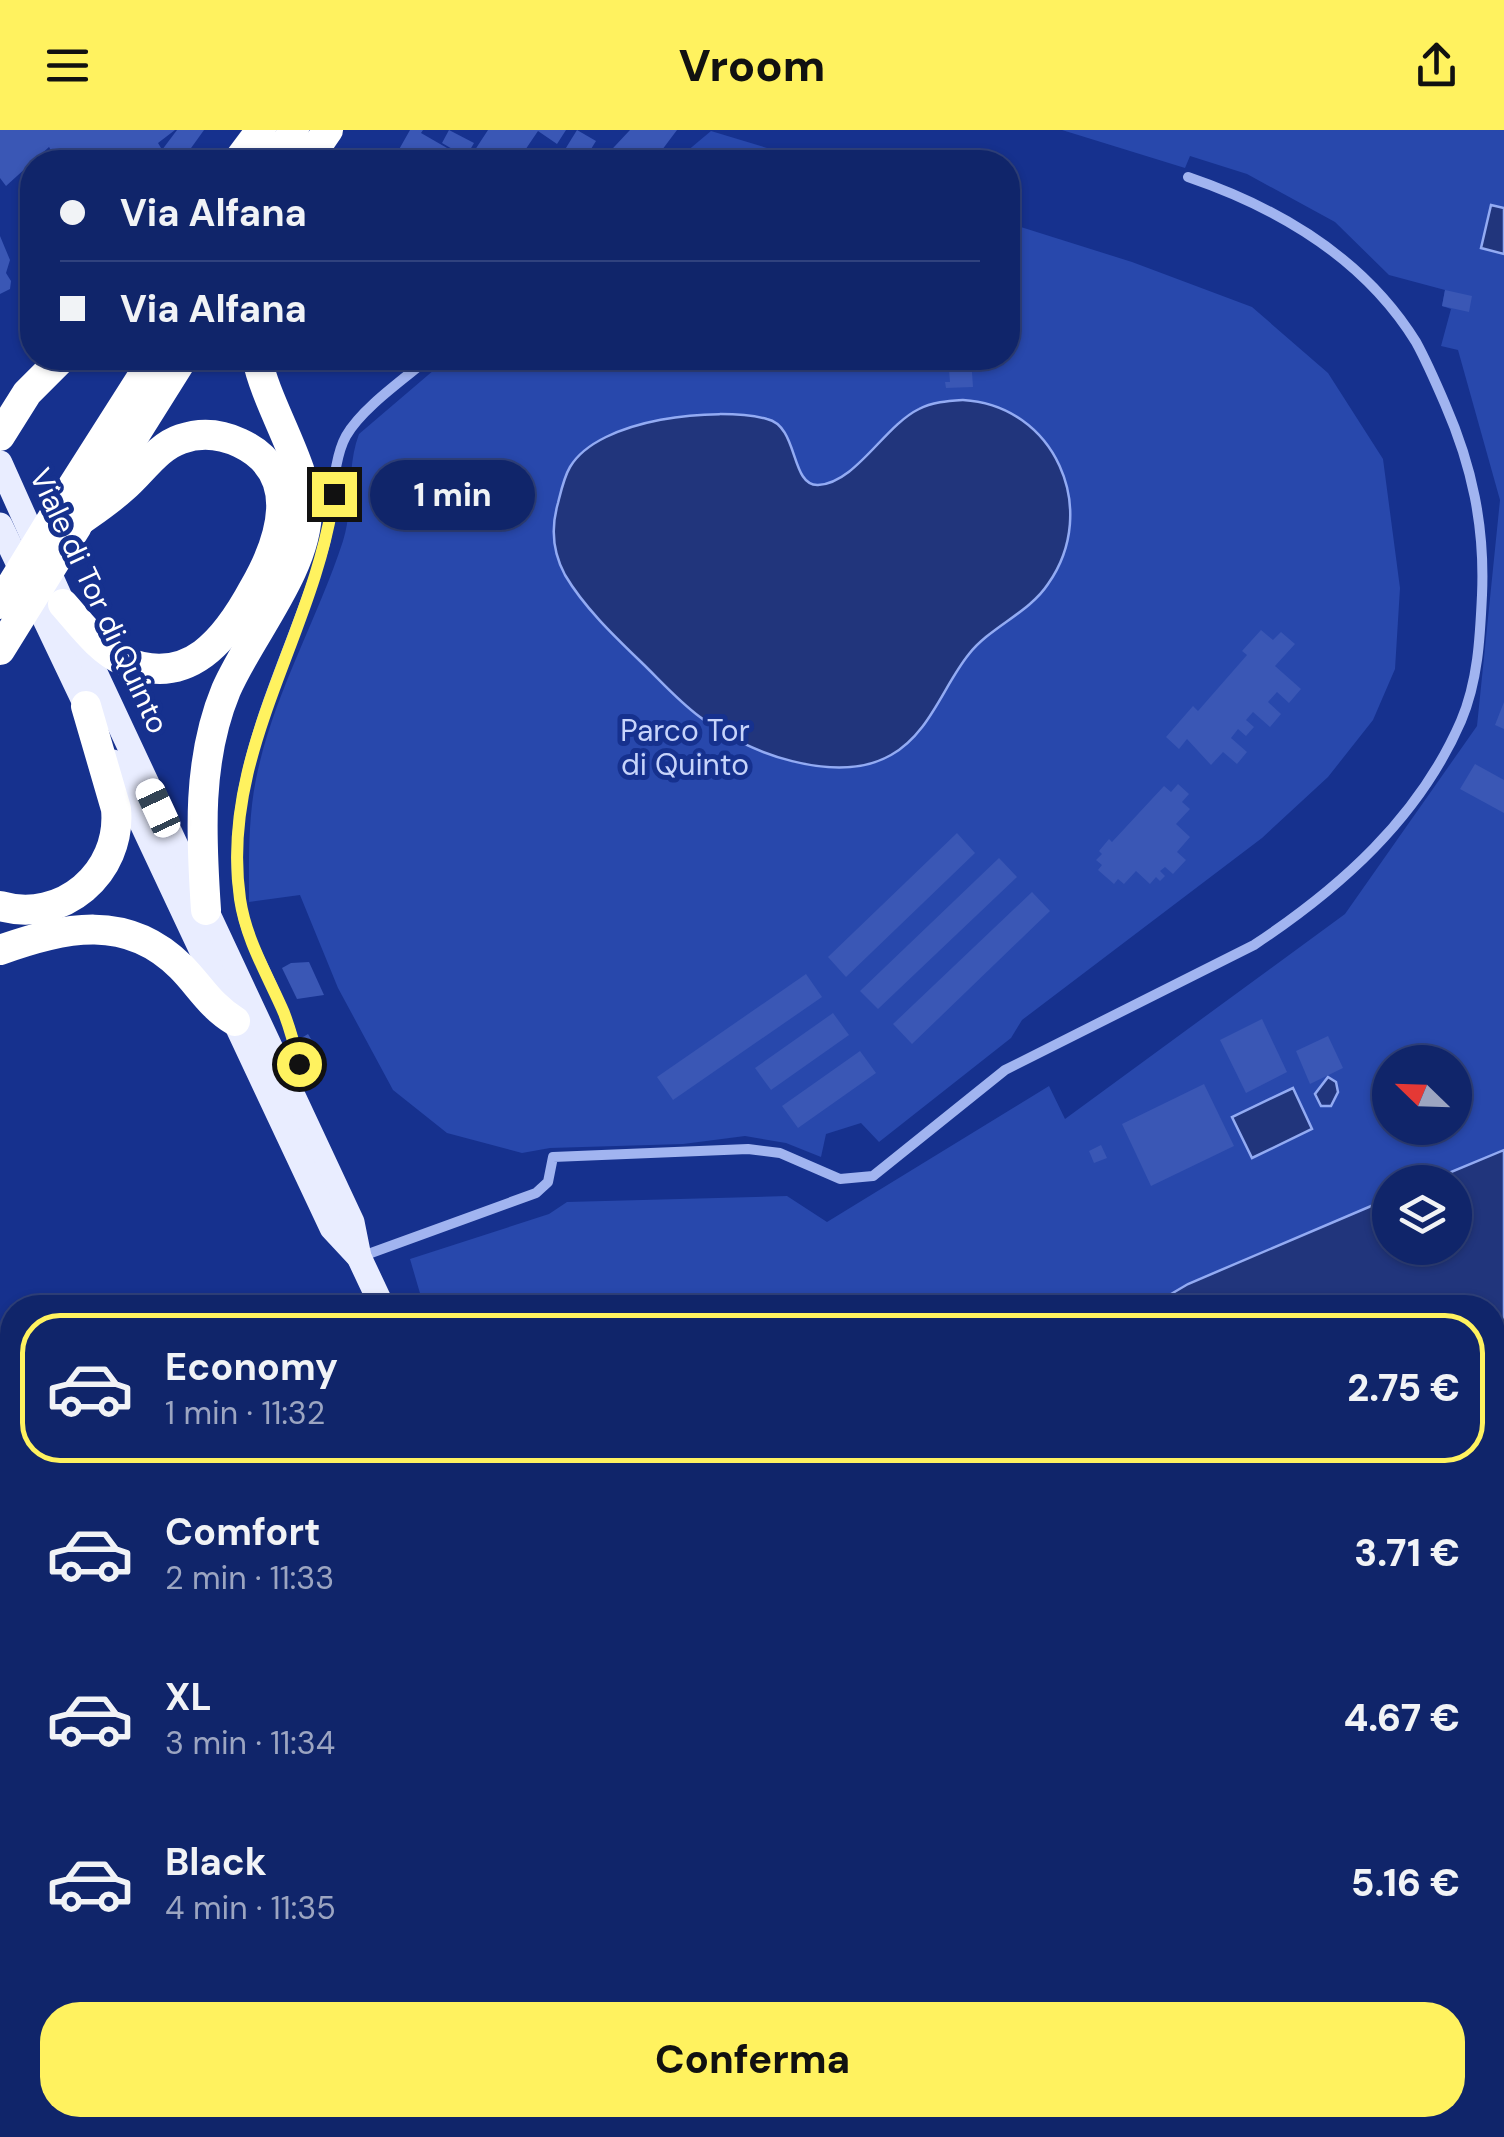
<!DOCTYPE html>
<html lang="it">
<head>
<meta charset="utf-8">
<style>
	body { margin:0; font-family:"DM Sans",sans-serif; background:#1e3172; color:#f1f3f6; height:100vh; display:flex; flex-direction:column; font-size:38px; white-space:nowrap }
	* { box-sizing:border-box; margin:0 }
	p { font-size:32px; color:#9ca5c1 }
	.icon { flex:none; width:55px; height:55px; fill:none; stroke:currentColor; stroke-width:2; stroke-linecap:round; stroke-linejoin:round }
	.map { position:relative; flex:1; overflow:hidden }
	.sheet { position:absolute; left:0px; top:1165px; width:1505px; height:842px; display:flex; flex-direction:column; background:#10256a; border-radius:40px 40px 0 0; box-shadow:0 2px 8px #0004,0 0 0 2px #30427e }
	.sheet>* { flex:none }
	.hud { position:absolute; left:20px; top:20px; width:1000px; height:220px; border-radius:40px; box-shadow:0 2px 8px #0004,0 0 0 2px #30427e; display:grid; align-content:center; height:220px; padding:0 40px; background:#10256a }
	.needle { width:65px; rotate:293deg }
	.fabs { position:absolute; left:1372px; top:915px; display:grid; gap:20px }
	.fabs a { display:grid; place-items:center; width:100px; height:100px; border-radius:50%; background:#10256a; box-shadow:0 2px 8px #0004,0 0 0 2px #30427e; font-size:50px }
	.end { position:absolute; width:45px; height:45px; margin:-22px; border:12px solid #fff25f; background:#111; box-shadow:0 0 0 5px #111 }
	.from { border-radius:50% }
	.bubble { position:absolute; height:70px; border-radius:35px; background:#10256a; box-shadow:0 2px 8px #0004,0 0 0 2px #30427e; font-size:32px; font-weight:800; line-height:70px; text-align:center }
	.car { position:absolute; width:30px; height:60px; margin:-30px -15px; border-radius:12px; box-shadow:0 0 8px 2px #0007; background:linear-gradient(#fff 24%,#345 0 40%,#fff 0 76%,#345 0 86%,#fff 0) }
	.hud b { display:flex; align-items:center; gap:35px; height:95px; font-size:38px }
	.hud b+b { border-top:2px solid #30427e }
	.hud i { width:25px; height:25px; background:#f1f3f6 }
	ul { padding:18px 0 0; list-style:none }
	li { display:flex; align-items:center; gap:30px; height:150px; margin:0 20px 15px; padding:0 20px; border:5px solid transparent; border-radius:40px }
	li div { flex:1 }
	li b { display:block; font-size:38px }
	li em { font-style:normal; font-weight:800 }
	li.active { border-color:#fff25f }
	li>.icon { width:90px; height:90px; stroke-width:1.5 }
	.cta { display:flex; gap:20px; margin-top:auto; padding:20px 40px }
	.cta a { flex:1; height:115px; border-radius:40px; background:#fff25f; color:#111; font-size:40px; font-weight:800; line-height:115px; text-align:center }
	header { display:flex; justify-content:space-between; align-items:center; height:130px; padding:0 40px; background:#fff25f; color:#111; font-size:45px; font-weight:800 }
	.map>svg:first-child { display:block }
	.green { fill:#2848ac; fill-rule:evenodd }
	.water { fill:#21357c; stroke:#93abf3; stroke-width:2.5 }
	.building { fill:#3a57b5 }
	.lines { fill:none; stroke-linecap:round; stroke-linejoin:round }
	.street { stroke:#a1b4f0; stroke-width:10 }
	.secondary { stroke:#ced8fb; stroke-width:20 }
	.primary { stroke:#e9edff; stroke-width:25 }
	.highway { stroke:#fff; stroke-width:30 }
	.highway-bridge { stroke:#fff; stroke-width:30 }
	.route { stroke:#fff25f; stroke-width:12 }
	.labels { text-anchor:middle; stroke-width:10; stroke-linejoin:round; paint-order:stroke }
	.street-label { font-size:30px; fill:#fff; stroke:#16318e }
	.park-label { font-size:30px; fill:#c7d4fb; stroke:#16318e }
</style>
</head>
<body>
<header><svg class="icon" aria-label="menu" viewBox="0 0 24 24"><path d="M4 6h16M4 12h16M4 18h16"/></svg>Vroom<svg class="icon" aria-label="share" viewBox="0 0 24 24"><path d="M12 15V3M7 8l5-5 5 5M5 13v7h14v-7"/></svg></header>
<div class="map">
<svg width="1504" height="2007" viewBox="0 0 1504 2007">
	<rect width="100%" height="100%" fill="#16318e"/>
	<g class="green">
		<path d="M1062,0h442v1020l-77,32h-37v16l-202,86 -39,23h-725l-14,-48 139,-45 18,-12 220,-6 40,26 222,-136 16,33 280,-205 132,-188 23,-226 -42,-150 -17,-4 10,-37 -9,-3 3,-16 -56,-15 -54,-53 -88,-48 -57,-18 -5,12zM1390,932h65v66h-65z"/>
		<path d="M711,1l102,31h-139z"/>
		<path d="M1008,93l124,39 120,45 76,66 55,86 17,129 -5,81 -22,51 -45,57 -66,61 -240,182 -11,18 -132,104 -18,-19 -35,11 -5,23 -35,-14 -41,-7 -62,8 -133,4 -28,5 -75,-20 -54,-43 -55,-102 -38,-93 -51,7c0,-41 -1,-83 7,-123 17,-84 61,-158 87,-238 11,-35 3,-73 16,-107l89,-76h560z"/>
		<path d="M1504,1241v230l-11,8v-234z"/>
		<path d="M1504,1583v206l-11,3 -1,-208z"/>
		<path d="M1504,1816v191h-248l9,-12h227l1,-178z"/>
		<path d="M387,1995h127l-5,12h-129z"/>
		<path d="M722,1995h242l-7,12h-239z"/>
		<path d="M1156,1995l5,3 -5,9h-107l-22,-11z"/>
	</g>
	<g class="water">
		<path d="M1491,75l13,3v46l-23,-6z"/>
		<path d="M963,270c91,5 138,109 85,184 -19,29 -58,43 -79,70 -26,32 -39,79 -78,101 -54,31 -146,-2 -191,-38 -22,-16 -41,-38 -61,-57 -26,-25 -55,-53 -74,-85 -13,-24 -14,-48 -7,-72 3,-12 6,-26 12,-36 29,-49 147,-61 197,-48 32,7 23,67 51,66 38,-2 66,-59 101,-76 13,-7 29,-8 44,-9z"/>
		<path d="M1328,947l8,5 2,10 -7,14h-10l-6,-12z"/>
		<path d="M1293,958l19,41 -60,29 -20,-41z"/>
		<path d="M1504,1020v221l-11,4 -1,-67 -343,-1 39,-23 202,-86v50h65v-66h-28z"/>
		<path d="M512,1995h210l-4,12h-209z"/>
	</g>
	<g class="building">
		<path d="M0,0h175l-17,13 3,5 -16,14h-87l-9,-15 -43,39 -6,-8z"/>
		<path d="M177,0h27l-23,32h-28z"/>
		<path d="M410,0h13l-2,3 33,19 -6,10h-16l-12,-7 -5,7 -18,-9z"/>
		<path d="M449,0l25,13 -8,14 -24,-14z"/>
		<path d="M488,0h78l-9,14 -19,-13 -21,31h-36l-10,-6z"/>
		<path d="M577,0l19,11 -13,21h-12l-10,-6z"/>
		<path d="M630,0h47l-24,32h-53z"/>
		<path d="M32,63v29l-14,-17z"/>
		<path d="M0,106l10,24 -4,13 5,8 -1,8 -10,5z"/>
		<path d="M1445,160l27,6 -3,16 -27,-6z"/>
		<path d="M948,228h23l2,29 -27,1 -1,-6h5z"/>
		<path d="M1261,500l12,10 8,-8 14,12 -20,22 26,23 -12,14 -12,-11 -9,10 13,12 -11,13 -17,-15 -7,8 8,7 -8,9 -8,-7 -7,9 16,14 -10,12 -14,-12 -12,13 -24,-26 -8,10 -13,-12 27,-31 5,5 49,-56 -5,-4z"/>
		<path d="M1504,572v27l-9,-4z"/>
		<path d="M1475,634l29,16v33l-44,-24z"/>
		<path d="M1178,654l11,10 -7,8 8,7 -14,15 14,13 -13,15 9,8 -13,14 -8,-7 -5,4 5,5 -5,5 -4,-4 -6,7 -14,-13 -12,13 -6,-5 -4,5 -16,-14 4,-5 -6,-5 6,-6 -3,-3 10,-12 3,3 52,-56 7,6z"/>
		<path d="M957,703l18,20 -129,124 -18,-20z"/>
		<path d="M999,728l18,19 -139,132 -18,-18z"/>
		<path d="M1032,762l18,19 -138,133 -19,-20z"/>
		<path d="M309,832l15,33 -27,4 -15,-31 9,-5z"/>
		<path d="M806,844l16,23 -149,103 -16,-23z"/>
		<path d="M833,883l16,22 -78,55 -16,-22z"/>
		<path d="M1262,889l25,53 -41,21 -26,-53z"/>
		<path d="M308,904l6,10 -11,6 -5,-10z"/>
		<path d="M1328,906l15,32 -33,16 -14,-33z"/>
		<path d="M860,921l16,22 -78,55 -16,-22z"/>
		<path d="M1204,954l30,62 -83,40 -29,-62z"/>
		<path d="M1101,1015l6,13 -13,5 -5,-12z"/>
		<path d="M8,1222l4,2v92l-12,-4v-63z"/>
		<path d="M0,1425l12,5v52l-12,-5z"/>
		<path d="M1492,1626l12,4v63l-12,-4z"/>
		<path d="M0,1630l12,7v12l-12,22z"/>
		<path d="M10,1734l2,2v54l-12,-5v-28z"/>
		<path d="M1492,1754l9,3 -8,24 -1,-1z"/>
		<path d="M0,1809l12,1v43l-12,-2z"/>
		<path d="M1504,1834v135l-9,-3 -2,7 -1,-133 9,2z"/>
		<path d="M7,1864h5v37l-12,-1v-24l2,-10 5,2z"/>
		<path d="M178,1995h29l29,12h-63z"/>
		<path d="M266,1995h32l13,5 -3,7h-47z"/>
		<path d="M834,1995h32l7,3 -4,9h-21l-16,-7z"/>
		<path d="M1326,1995h69l27,9 -1,3h-93l-6,-2z"/>
	</g>
	<g class="lines">
		<g class="street">
			<path d="M293,956c21,-32 -34,-122 -46,-156 -6,-17 -8,-35 -10,-53 -7,-118 54,-220 87,-330 9,-32 7,-84 22,-111 16,-28 58,-57 83,-78"/>
			<path d="M360,1127l176,-64 12,-11 5,-25 195,-8 32,4 60,26 33,-3 132,-106 249,-125c86,-57 165,-127 207,-224 17,-40 19,-83 21,-126 3,-69 -10,-129 -37,-191 -9,-21 -18,-42 -29,-62 -52,-84 -137,-134 -228,-165"/>
			<path d="M1492,1544l12,3"/>
			<path d="M0,1545l12,4"/>
			<path d="M0,1731l12,-26"/>
			<path d="M1492,1805l12,-1"/>
			<path d="M0,1931l12,1"/>
			<path d="M0,1948l12,1"/>
			<path d="M9,2007l34,-12"/>
			<path d="M54,2007l16,-12"/>
			<path d="M1240,2007l8,-12"/>
		</g>
		<g class="secondary">
			<path d="M1492,1511l12,-7"/>
			<path d="M978,2007l7,-12"/>
		</g>
		<g class="primary">
			<path d="M0,333l63,141 289,618 7,35"/>
			<path d="M0,395l94,197"/>
			<path d="M113,632l219,466 27,29 24,51"/>
			<path d="M351,2007l5,-12"/>
		</g>
		<g class="highway">
			<path d="M237,32l24,-32"/>
			<path d="M274,32l20,-32"/>
			<path d="M306,32l22,-32"/>
			<path d="M0,306l27,-43 35,-35"/>
			<path d="M63,371l91,-143"/>
			<path d="M92,373l91,-145"/>
			<path d="M63,474c18,20 36,46 61,57 65,28 103,-23 130,-73 27,-47 50,-115 -14,-145 -19,-9 -39,-11 -59,-4 -24,8 -39,33 -58,49 -13,12 -28,22 -42,32"/>
			<path d="M0,776c62,18 122,-33 116,-97l-30,-103"/>
			<path d="M206,780c-5,-74 -9,-150 20,-220 24,-55 81,-120 81,-180 1,-43 -41,-105 -50,-152"/>
			<path d="M0,820c65,-23 127,-37 181,17 19,19 29,39 54,54"/>
		</g>
		<g class="highway-bridge">
			<path d="M0,474l63,-103"/>
			<path d="M0,520l77,-124"/>
		</g>
	</g>
	<g class="lines">
		<path class="route" d="M299,934c-4,-17 -9,-35 -15,-51 -16,-37 -38,-73 -44,-114 -21,-146 75,-265 94,-405"/>
	</g>
	<g class="labels">
		<g class="street-label">
			<text transform="translate(99 471) rotate(65)" y="10">Viale di Tor di Quinto</text>
		</g>
		<g class="park-label">
			<text x="685" y="611">Parco Tor<tspan x="685" dy="34">di Quinto</tspan></text>
		</g>
	</g>
</svg>
<div class="fabs">
<a><svg class="needle" viewBox="-14 -14 28 28"><path d="M0-13l5 13h-10z" fill="#e53935"/><path d="M0 13l5-13h-10z" fill="#9ca5c1"/></svg></a>
<a><svg class="icon" aria-label="layers" viewBox="0 0 24 24"><path d="M12 4l9 5-9 5-9-5zM3 14l9 5 9-5"/></svg></a>
</div>
<i class="end from" style="left:299px;top:934px"></i>
<i class="end" style="left:334px;top:364px"></i>
<div class="bubble" style="left:370px;top:330px;width:165px">1 min</div>
<i class="car" style="left:158px;top:678px;rotate:335deg"></i>
<div class="hud">
<b><i class="from"></i>Via Alfana</b>
<b><i></i>Via Alfana</b>
</div>
<section class="sheet">
<ul>
<li class="active"><svg class="icon" aria-label="car" viewBox="0 0 24 24"><path d="M5 17H2v-5l4-1 3-4h7l3 4 3 1v5h-3M9 17h6M6 11h13"/><circle cx="7" cy="17" r="2"/><circle cx="17" cy="17" r="2"/></svg><div><b>Economy</b><p>1 min · 11:32</p></div><em>2.75 €</em></li>
<li><svg class="icon" aria-label="car" viewBox="0 0 24 24"><path d="M5 17H2v-5l4-1 3-4h7l3 4 3 1v5h-3M9 17h6M6 11h13"/><circle cx="7" cy="17" r="2"/><circle cx="17" cy="17" r="2"/></svg><div><b>Comfort</b><p>2 min · 11:33</p></div><em>3.71 €</em></li>
<li><svg class="icon" aria-label="car" viewBox="0 0 24 24"><path d="M5 17H2v-5l4-1 3-4h7l3 4 3 1v5h-3M9 17h6M6 11h13"/><circle cx="7" cy="17" r="2"/><circle cx="17" cy="17" r="2"/></svg><div><b>XL</b><p>3 min · 11:34</p></div><em>4.67 €</em></li>
<li><svg class="icon" aria-label="car" viewBox="0 0 24 24"><path d="M5 17H2v-5l4-1 3-4h7l3 4 3 1v5h-3M9 17h6M6 11h13"/><circle cx="7" cy="17" r="2"/><circle cx="17" cy="17" r="2"/></svg><div><b>Black</b><p>4 min · 11:35</p></div><em>5.16 €</em></li>
</ul>
<div class="cta"><a>Conferma</a></div>
</section>
</div>
</body>
</html>
